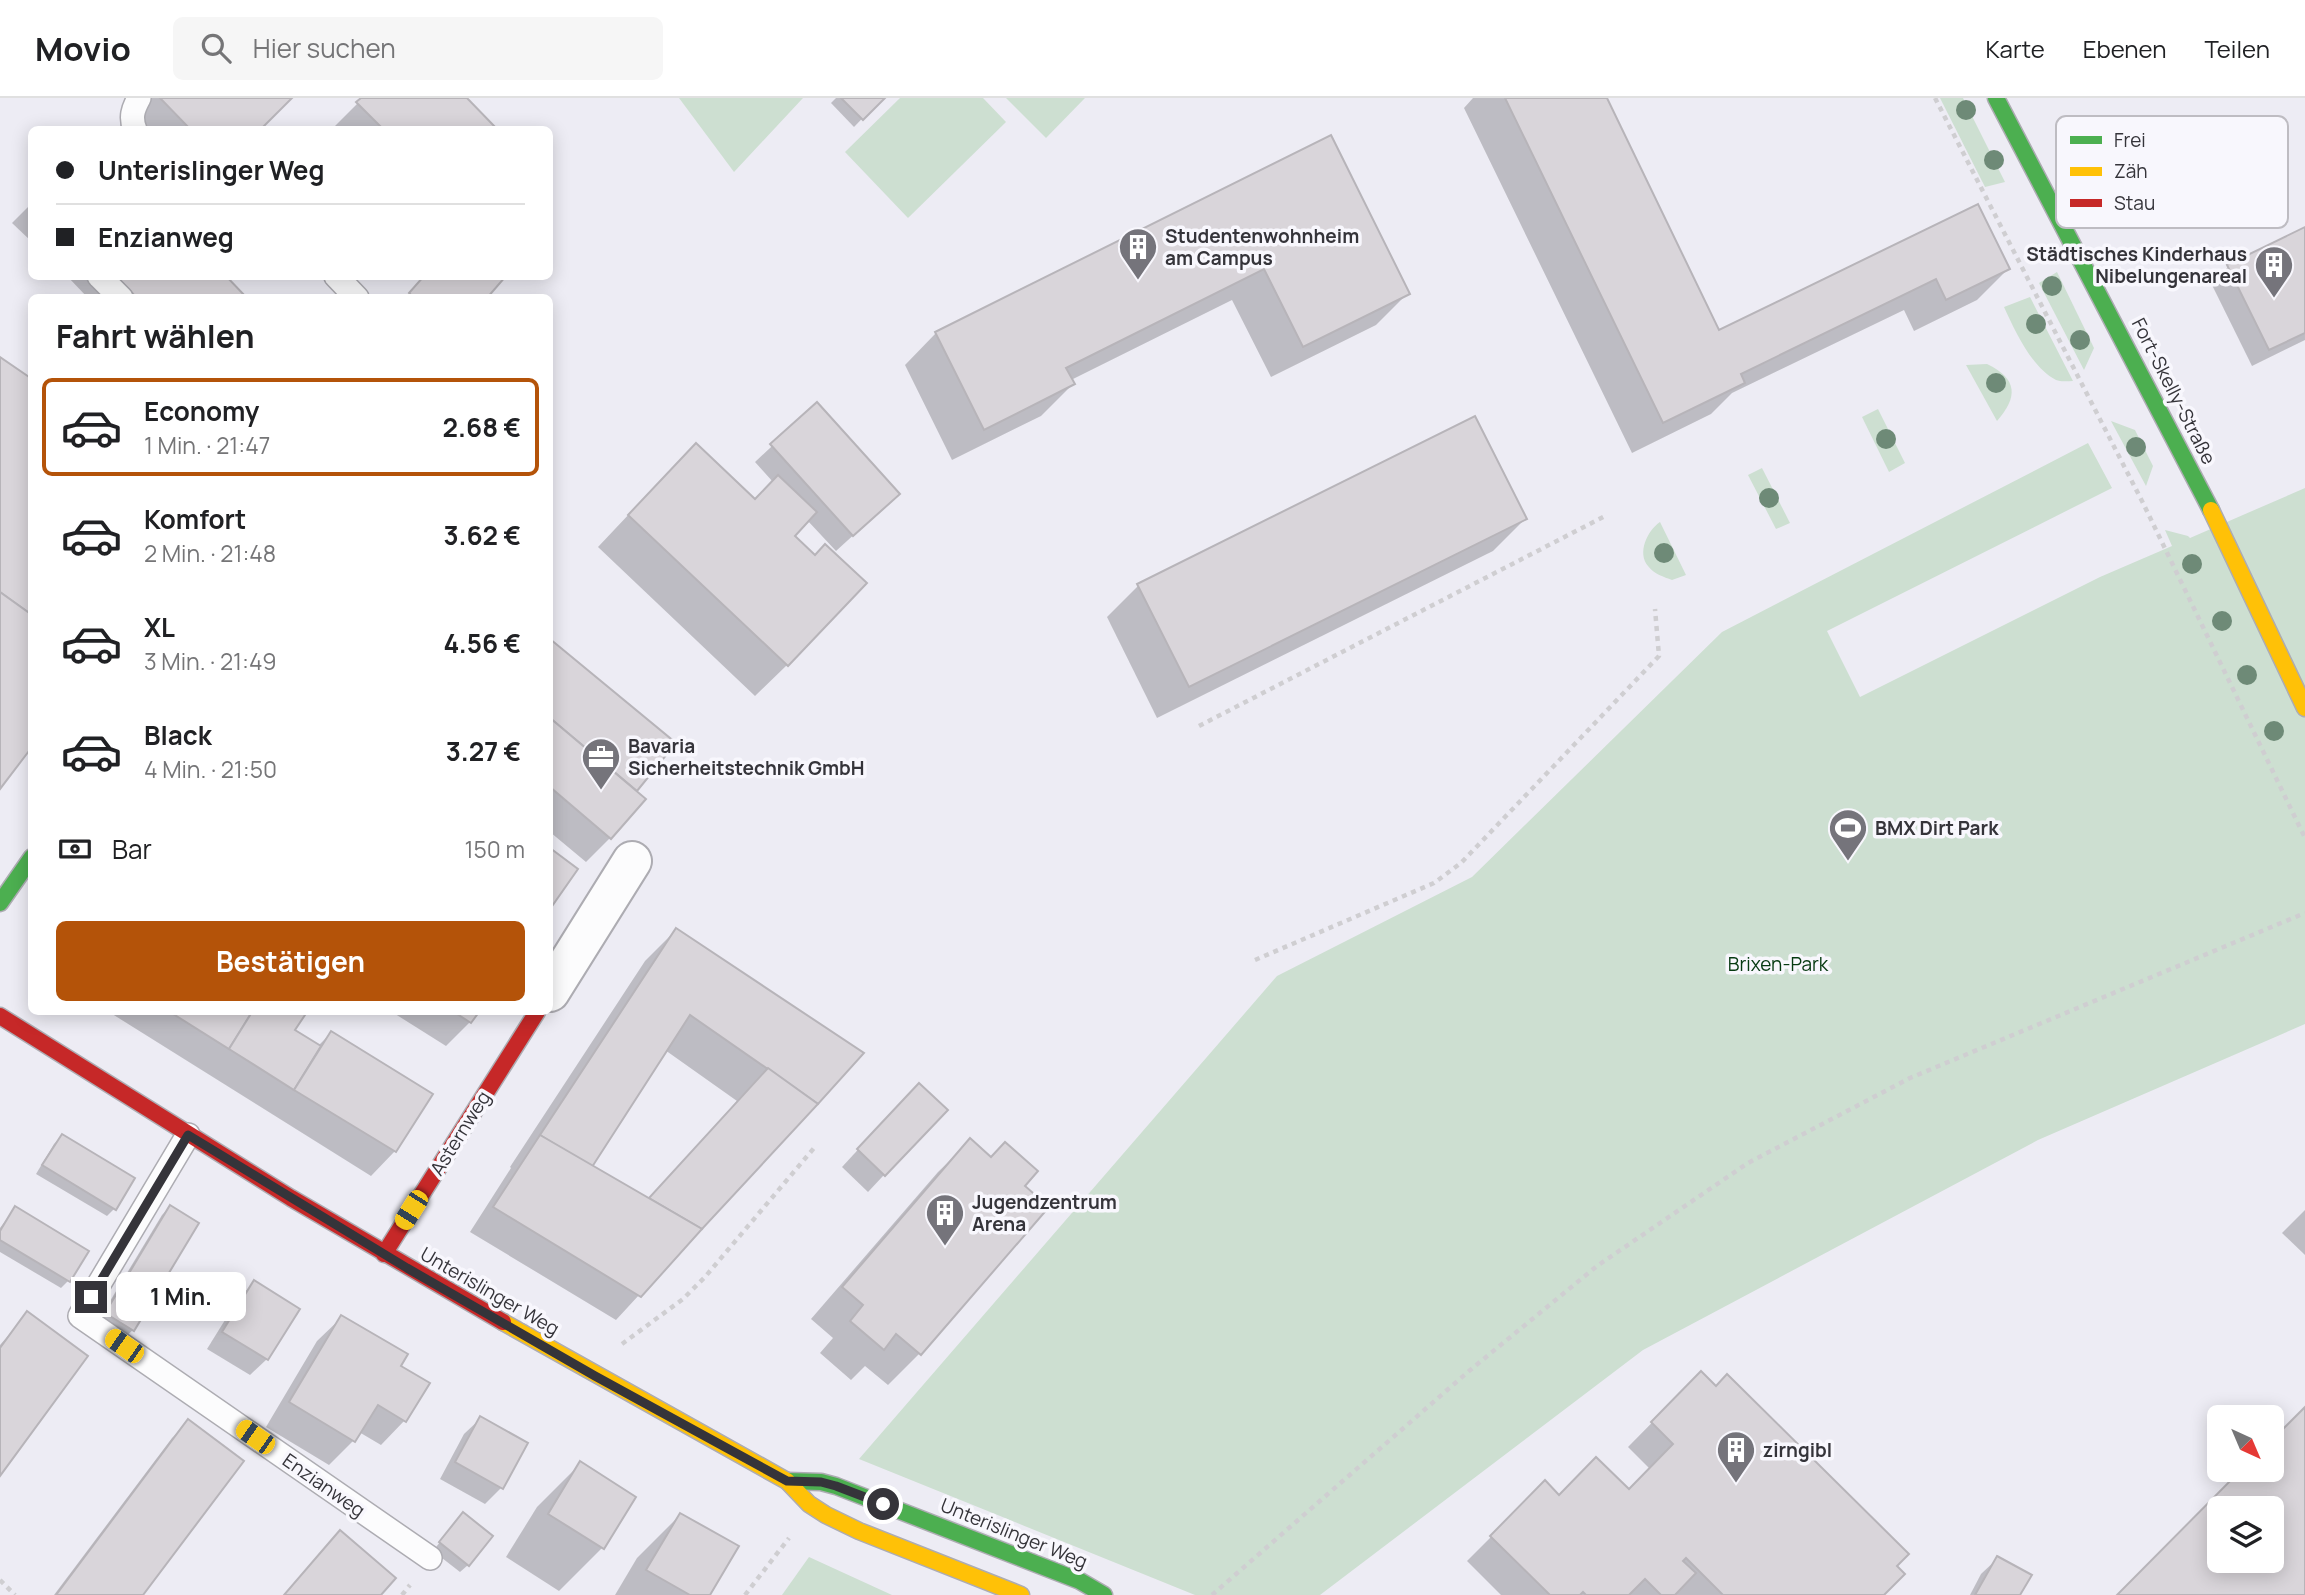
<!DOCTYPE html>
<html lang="de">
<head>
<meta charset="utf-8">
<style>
	body { margin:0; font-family:Manrope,sans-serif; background:#f6f6f6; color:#202124; height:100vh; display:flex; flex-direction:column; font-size:26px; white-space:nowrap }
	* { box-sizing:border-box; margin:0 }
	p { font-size:23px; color:#757577 }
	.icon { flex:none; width:38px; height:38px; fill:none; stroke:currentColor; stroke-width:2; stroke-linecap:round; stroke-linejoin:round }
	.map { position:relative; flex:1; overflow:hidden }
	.drawer { position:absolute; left:28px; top:196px; width:525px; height:721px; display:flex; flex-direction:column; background:#fff; border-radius:10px; box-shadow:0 4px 18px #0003 }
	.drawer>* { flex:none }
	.guide { position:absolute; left:28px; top:28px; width:525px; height:154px; border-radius:10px; box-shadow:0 4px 18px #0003; display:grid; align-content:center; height:154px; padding:0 28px; background:#fff }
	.needle { width:46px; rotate:136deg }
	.controls { position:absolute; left:2207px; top:1307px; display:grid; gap:14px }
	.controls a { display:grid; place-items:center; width:77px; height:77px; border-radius:10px; background:#fff; box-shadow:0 4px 18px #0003; font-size:35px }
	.end { position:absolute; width:32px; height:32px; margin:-16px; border:9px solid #35343a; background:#fff; box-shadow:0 0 0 4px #fff }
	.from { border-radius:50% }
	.bubble { position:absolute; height:49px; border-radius:10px; background:#fff; box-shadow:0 4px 18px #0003; font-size:23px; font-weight:700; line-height:49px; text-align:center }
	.car { position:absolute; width:21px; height:42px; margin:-21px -10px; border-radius:9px; box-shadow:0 0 5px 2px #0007; background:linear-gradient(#f5c518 24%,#345 0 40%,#f5c518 0 76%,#345 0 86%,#f5c518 0) }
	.guide b { display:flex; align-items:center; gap:24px; height:66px; font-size:26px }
	.guide b+b { border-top:2px solid #e0e0e0 }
	.guide i { width:18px; height:18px; background:#202124 }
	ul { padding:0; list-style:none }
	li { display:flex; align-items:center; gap:21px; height:98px; margin:0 14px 10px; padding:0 14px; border:4px solid transparent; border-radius:10px }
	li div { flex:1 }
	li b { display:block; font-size:26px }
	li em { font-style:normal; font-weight:700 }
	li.on { border-color:#b45309 }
	li>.icon { width:63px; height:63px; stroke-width:1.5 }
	h2 { padding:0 28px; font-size:32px; line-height:84px }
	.pay { display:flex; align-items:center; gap:18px; height:77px; padding:0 28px; font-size:26px }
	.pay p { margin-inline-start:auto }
	.action { display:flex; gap:14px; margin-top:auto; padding:14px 28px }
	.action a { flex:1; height:80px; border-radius:10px; background:#b45309; color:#fff; font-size:28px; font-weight:700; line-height:80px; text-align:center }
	header { display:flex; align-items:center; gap:42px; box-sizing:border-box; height:98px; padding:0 35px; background:#fff; border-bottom:2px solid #e0e0e0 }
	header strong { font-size:33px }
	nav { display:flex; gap:38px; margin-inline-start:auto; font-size:24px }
	.search { width:490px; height:63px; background:#f6f6f6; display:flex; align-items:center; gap:18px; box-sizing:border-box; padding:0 24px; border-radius:10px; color:#757577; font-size:26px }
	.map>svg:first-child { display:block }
	.green { fill:#cddfd1 }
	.shadow { fill:#0003; fill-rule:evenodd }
	.building { fill:#d9d5da; stroke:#b7b4b9; stroke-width:2; fill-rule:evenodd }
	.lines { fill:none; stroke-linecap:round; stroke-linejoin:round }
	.lane-casing { stroke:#adacb2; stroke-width:26 }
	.street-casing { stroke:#adacb2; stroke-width:42 }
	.fast-casing { stroke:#adacb2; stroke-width:19 }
	.slow-casing { stroke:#adacb2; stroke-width:19 }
	.jam-casing { stroke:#adacb2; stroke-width:19 }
	.path { stroke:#cfced1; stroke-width:4.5; stroke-dasharray:5 5; stroke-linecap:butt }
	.lane { stroke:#fcfcfd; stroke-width:23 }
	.street { stroke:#fcfcfd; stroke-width:38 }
	.fast { stroke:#4caf50; stroke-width:16 }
	.slow { stroke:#ffc107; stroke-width:16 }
	.jam { stroke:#c62828; stroke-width:16 }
	.tree { fill:#6e8a77 }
	.route { stroke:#35343a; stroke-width:9 }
	.labels { text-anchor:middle; stroke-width:7; stroke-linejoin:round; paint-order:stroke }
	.poi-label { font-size:19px; font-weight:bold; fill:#35343a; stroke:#f8f7fd; text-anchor:start }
	.street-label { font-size:19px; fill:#35343a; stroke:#f8f7fd }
	.park-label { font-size:19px; fill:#063a11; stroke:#f8f7fd }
	.key { fill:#f8f7fd; stroke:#bebcc2; stroke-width:2 }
	.key-label { font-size:19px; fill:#35343a }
</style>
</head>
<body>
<header>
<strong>Movio</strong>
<div class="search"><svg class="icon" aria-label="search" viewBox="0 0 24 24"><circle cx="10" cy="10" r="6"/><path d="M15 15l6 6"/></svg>Hier suchen</div>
<nav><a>Karte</a><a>Ebenen</a><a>Teilen</a></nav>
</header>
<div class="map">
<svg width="2305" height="1497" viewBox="0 0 2305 1497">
	<rect width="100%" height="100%" fill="#edecf4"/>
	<g class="green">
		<path d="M679,0h124l-69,74z"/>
		<path d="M900,0h83l23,24 -98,96 -63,-66z"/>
		<path d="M1006,0h79l-39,40z"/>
		<path d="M1940,0h23l42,84 -20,5z"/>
		<path d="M2057,174l37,76 -10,22 -45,-87z"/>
		<path d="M2030,199l43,84c-6,0 -12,1 -17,-1 -24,-12 -41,-49 -52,-73z"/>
		<path d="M1987,266c31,15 31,33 10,57l-31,-56z"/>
		<path d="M1878,311l27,54 -16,9 -27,-55z"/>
		<path d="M2111,323l24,9 18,36 -7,20z"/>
		<path d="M2088,345l24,45 -285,143 33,66 240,-120 72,-31 -7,-16 23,6 2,2 115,-50v536l-267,116 -395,210 -323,245h-125l-336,-136 418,-483 195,-99 250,-245z"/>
		<path d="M1762,370l28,55 -14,6 -28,-54z"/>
		<path d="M1660,424l26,53 -14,5c-8,-3 -18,-6 -24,-14 -11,-13 -1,-35 12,-44z"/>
		<path d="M809,1459l83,38h-110z"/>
	</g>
	<g class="shadow">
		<path d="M147,0h142l-32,32h-114l-14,-14z"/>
		<path d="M363,0h102l31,32h-161l-2,-2z"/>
		<path d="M836,0h46l-28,29 -23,-24z"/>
		<path d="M1473,0h132l113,234 260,-126 30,63 -31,31 -63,31 -10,-21 -172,83 -21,21 -79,39 -168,-345z"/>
		<path d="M1330,39l78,156 -32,32 -105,52 -39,-77 -161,80 2,4 -32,32 -89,44 -47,-95 31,-32z"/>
		<path d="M32,105v39l-20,-19z"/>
		<path d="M2305,131v111l-53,26 -41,-83 17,-16z"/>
		<path d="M67,178h156l22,22h-157z"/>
		<path d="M817,306l64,106 -45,41 -29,-31 -15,16 -5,129 -32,31 -157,-149 67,-71 90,24 18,-18 -18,-20z"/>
		<path d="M1525,421l-32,32 -336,167 -50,-101 32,-32z"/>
		<path d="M550,543l123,102 -39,48 -24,47 -24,24 -36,-30z"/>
		<path d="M550,752l26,20 -26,36z"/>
		<path d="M676,832l140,173 -200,217 -146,-88 41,-64 -1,-1 135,-206zM665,952l72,51 -89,99 -58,-34z"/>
		<path d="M109,914h196l-12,18 25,16 13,-13 64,118 -24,25z"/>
		<path d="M392,914h85l-7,10 -24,24z"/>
		<path d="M902,1004l43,8 -77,82 -26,-25z"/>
		<path d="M62,1038l53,72 -8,8 -71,-42 18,-30z"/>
		<path d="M970,1043l76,66 -127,147 -31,31 -23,-19 -14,14 -31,-27 13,-15 -22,-19 127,-147z"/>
		<path d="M170,1109l-37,123 -8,7 -27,-16 64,-106z"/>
		<path d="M15,1110l53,73 -7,7 -61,-36v-24z"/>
		<path d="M2305,1112v45l-23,-22z"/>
		<path d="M254,1185l13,76 -17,16 -43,-26 31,-50z"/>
		<path d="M27,1216l-27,159v-128z"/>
		<path d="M342,1219l57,49 6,54 -24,25 -22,-13 -5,8 -25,25 -63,-38 51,-86z"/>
		<path d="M1701,1275l194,193 -13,29h-381l-34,-34 78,-78 14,14 70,-6 21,-22 -22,-22z"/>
		<path d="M2305,1311v186h-185l124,-125h28v-27zM2219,1410h53v53h-53z"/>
		<path d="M481,1320l20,70 -16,16 -45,-25 24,-45z"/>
		<path d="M189,1324l-48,173h-87l118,-157z"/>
		<path d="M580,1366l22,84 -43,43 -53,-34 31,-50z"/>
		<path d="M680,1417l28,80h-93l22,-37z"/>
		<path d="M455,1425l13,42 -8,7 -27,-21z"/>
		<path d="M1998,1460l20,37h-48l11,-21z"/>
	</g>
	<g class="building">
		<path d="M160,0h132l-32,32h-69z"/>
		<path d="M361,0h106l31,32h-114l-28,-28z"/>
		<path d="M841,0h44l-22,22z"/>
		<path d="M1505,0h102l112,232 259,-126 32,65 -64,31 -10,-21 -195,95 4,9 -82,40z"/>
		<path d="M1331,37l79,159 -107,53 -39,-78 -198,99 9,16 -91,46 -49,-98z"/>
		<path d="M2305,129v106l-36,17 -42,-85z"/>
		<path d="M116,178h110l21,22h-110z"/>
		<path d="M424,178h82l-19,22h-73l-5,-5z"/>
		<path d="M0,259l32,22v236l-32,-23z"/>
		<path d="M817,304l83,92 -47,42 -83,-92z"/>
		<path d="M1475,318l52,103 -338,168 -52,-103z"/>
		<path d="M696,345l59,56 23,-24 39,37 -22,24 20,19 10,-11 42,39 -79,83 -160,-151z"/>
		<path d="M0,494l32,23v132l-32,42z"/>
		<path d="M550,541l126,104 -39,48 -87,-73z"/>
		<path d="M550,620l96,81 -35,40 -61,-52z"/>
		<path d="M550,750l28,21 -28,40z"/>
		<path d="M676,830l188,125 -46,51 -128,-89 -98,152 -52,-32z"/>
		<path d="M170,914h82l-23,37z"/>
		<path d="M252,914h55l-12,18 26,16 -27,44 -65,-41z"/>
		<path d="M454,914h25l-8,11z"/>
		<path d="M331,933l102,63 -37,58 -102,-62z"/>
		<path d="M768,970l50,36 -116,125 -53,-31z"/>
		<path d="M919,985l29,27 -63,66 -28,-27z"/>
		<path d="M62,1036l73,44 -19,32 -74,-45z"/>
		<path d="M540,1037l162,94 -61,68 -148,-90z"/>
		<path d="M970,1040l21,19 14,-15 33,29 -13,15 24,21 -128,148 -25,-21 -12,16 -34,-29 13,-16 -21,-18z"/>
		<path d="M170,1107l29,18 -65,108 -29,-18z"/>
		<path d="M15,1108l74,45 -19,31 -70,-42v-9z"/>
		<path d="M254,1182l46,29 -32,51 -46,-28z"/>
		<path d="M27,1213l61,45 -88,120v-128z"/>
		<path d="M341,1217l67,39 -7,12 29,17 -24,39 -28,-17 -23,37 -66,-40z"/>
		<path d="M1701,1273l15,15 11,-12 182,180 -12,12 8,8 -21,21h-161l-37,-37 -3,3 13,12 -21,22h-14l-16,-16 -16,16h-43l-3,-3 -3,3h-30l-60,-59 55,-56 14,15 37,-38 33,32 44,-45 -22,-22z"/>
		<path d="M2305,1309v188h-188l124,-125h31v-30zM2219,1410h53v53h-53z"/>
		<path d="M480,1318l48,27 -25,46 -48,-27z"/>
		<path d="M188,1321l56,42 -101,134h-87z"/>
		<path d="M580,1363l56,36 -32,52 -56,-35z"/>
		<path d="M463,1414l30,24 -24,30 -30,-24z"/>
		<path d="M680,1415l59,33 -29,49h-20l-44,-25z"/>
		<path d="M340,1432l56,48 -15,17h-97z"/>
		<path d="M1997,1458l35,19 -12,20h-45z"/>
	</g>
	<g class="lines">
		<g class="lane-casing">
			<g id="lane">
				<path d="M135,32c-5,-13 -2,-21 4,-32"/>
				<path d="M99,178l22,22"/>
				<path d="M336,178l21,22"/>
				<path d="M188,1037l-108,181 350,242"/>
			</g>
		</g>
		<g class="street-casing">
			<path id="street" d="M550,894l82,-131"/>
		</g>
		<g class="fast-casing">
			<g id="fast">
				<path d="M1996,0l215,412"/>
				<path d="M0,805l32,-46"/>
				<path d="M787,1383l34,1 15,4 244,95 24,14"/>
			</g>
		</g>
		<g class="slow-casing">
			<g id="slow">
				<path d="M2211,412l94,198"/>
				<path d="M503,1224l284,159 22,23 17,11 33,16 162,64"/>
			</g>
		</g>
		<g class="jam-casing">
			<g id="jam">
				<path d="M0,918l291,182 212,124"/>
				<path d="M384,1156l153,-242"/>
			</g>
		</g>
		<g class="path">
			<path d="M1935,0l208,405 162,335"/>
			<path d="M1199,628l408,-211"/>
			<path d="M1255,862l179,-77 27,-20 198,-207 -4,-47"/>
			<path d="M622,1246l61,-45 22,-22 109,-129"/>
			<path d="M0,1482l15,15"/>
			<path d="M402,1497l8,-10"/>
			<path d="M745,1497l44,-57"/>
			<path d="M1212,1497l257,-224 128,-105 151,-103 162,-85 395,-165"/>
		</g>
		<use href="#lane" class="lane"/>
		<use href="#street" class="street"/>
		<use href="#fast" class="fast"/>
		<use href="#slow" class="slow"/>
		<use href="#jam" class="jam"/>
	</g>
	<g class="tree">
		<circle cx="1966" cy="12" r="10"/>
		<circle cx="1994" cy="62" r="10"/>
		<circle cx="2052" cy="188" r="10"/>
		<circle cx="2036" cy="226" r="10"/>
		<circle cx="2080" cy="242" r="10"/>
		<circle cx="1996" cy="285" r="10"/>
		<circle cx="1886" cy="341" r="10"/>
		<circle cx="2136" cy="349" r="10"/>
		<circle cx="1769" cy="400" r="10"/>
		<circle cx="1664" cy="455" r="10"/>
		<circle cx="2192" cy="466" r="10"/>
		<circle cx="2222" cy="523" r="10"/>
		<circle cx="2247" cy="577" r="10"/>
		<circle cx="2274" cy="633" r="10"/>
	</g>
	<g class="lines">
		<path class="route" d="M91,1199l97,-162 219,133 188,108 192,105 34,1 15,4 47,18"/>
	</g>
	<defs>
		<g id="building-pin" transform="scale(2.0125)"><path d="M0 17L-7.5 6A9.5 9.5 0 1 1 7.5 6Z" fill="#75747b" stroke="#f8f7fd"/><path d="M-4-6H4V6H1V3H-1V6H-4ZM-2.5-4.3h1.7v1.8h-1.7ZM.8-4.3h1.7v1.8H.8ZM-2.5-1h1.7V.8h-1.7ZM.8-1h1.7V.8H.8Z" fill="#fff"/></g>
		<g id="office-pin" transform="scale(2.0125)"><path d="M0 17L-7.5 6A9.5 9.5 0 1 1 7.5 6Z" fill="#75747b" stroke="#f8f7fd"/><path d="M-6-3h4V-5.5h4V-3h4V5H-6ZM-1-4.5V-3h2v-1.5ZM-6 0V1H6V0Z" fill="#fff"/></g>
		<g id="stadium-pin" transform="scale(2.0125)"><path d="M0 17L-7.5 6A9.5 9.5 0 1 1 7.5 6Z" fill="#75747b" stroke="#f8f7fd"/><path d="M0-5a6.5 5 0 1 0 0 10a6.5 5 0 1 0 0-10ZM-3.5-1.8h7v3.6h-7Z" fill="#fff"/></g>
	</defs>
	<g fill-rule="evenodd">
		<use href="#building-pin" x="1138" y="149"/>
		<use href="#building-pin" x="2274" y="167"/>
		<use href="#office-pin" x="601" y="659"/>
		<use href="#stadium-pin" x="1848" y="730"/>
		<use href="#building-pin" x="945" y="1115"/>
		<use href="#building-pin" x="1736" y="1352"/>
	</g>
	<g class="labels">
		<g class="poi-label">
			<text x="1165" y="145">Studentenwohnheim<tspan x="1165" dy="22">am Campus</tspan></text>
			<text x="2247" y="163" text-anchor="end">Städtisches Kinderhaus<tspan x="2247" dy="22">Nibelungenareal</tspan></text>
			<text x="628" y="655">Bavaria<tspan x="628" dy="22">Sicherheitstechnik GmbH</tspan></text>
			<text x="1875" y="737">BMX Dirt Park</text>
			<text x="972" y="1111">Jugendzentrum<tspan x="972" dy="22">Arena</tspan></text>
			<text x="1763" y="1359">zirngibl</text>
		</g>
		<g class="street-label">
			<text transform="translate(2174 293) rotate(63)" y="7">Fort-Skelly-Straße</text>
			<text transform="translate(460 1035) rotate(-58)" y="7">Asternweg</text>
			<text transform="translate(490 1193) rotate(30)" y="7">Unterislinger Weg</text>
			<text transform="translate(324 1387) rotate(35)" y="7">Enzianweg</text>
			<text transform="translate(1014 1435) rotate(22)" y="7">Unterislinger Weg</text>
		</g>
		<g class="park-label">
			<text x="1778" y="873">Brixen-Park</text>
		</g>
	</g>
	<rect x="2056" y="18" width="232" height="112" rx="10" class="key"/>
	<rect x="2070" y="38" width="32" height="8" fill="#4caf50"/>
	<rect x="2070" y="69" width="32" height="9" fill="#ffc107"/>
	<rect x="2070" y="101" width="32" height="8" fill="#c62828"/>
	<g class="key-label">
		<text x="2114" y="49">Frei</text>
		<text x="2114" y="80">Zäh</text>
		<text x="2114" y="112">Stau</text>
	</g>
</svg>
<div class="controls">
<a><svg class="needle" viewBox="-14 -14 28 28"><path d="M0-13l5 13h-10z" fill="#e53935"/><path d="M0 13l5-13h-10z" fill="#757577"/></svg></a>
<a><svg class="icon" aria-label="layers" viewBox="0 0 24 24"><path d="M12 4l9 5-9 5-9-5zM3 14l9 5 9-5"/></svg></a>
</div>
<i class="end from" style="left:883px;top:1406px"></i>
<i class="end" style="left:91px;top:1199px"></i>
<div class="bubble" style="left:116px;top:1174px;width:130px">1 Min.</div>
<i class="car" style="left:411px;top:1112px;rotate:212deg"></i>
<i class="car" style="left:124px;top:1248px;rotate:305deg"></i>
<i class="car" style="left:255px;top:1339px;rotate:305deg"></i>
<div class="guide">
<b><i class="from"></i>Unterislinger Weg</b>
<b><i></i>Enzianweg</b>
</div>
<section class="drawer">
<h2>Fahrt wählen</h2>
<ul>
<li class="on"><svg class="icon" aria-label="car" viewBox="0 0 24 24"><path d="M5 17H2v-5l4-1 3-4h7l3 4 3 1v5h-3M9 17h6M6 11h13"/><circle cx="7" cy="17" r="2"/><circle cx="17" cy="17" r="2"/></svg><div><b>Economy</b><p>1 Min. · 21:47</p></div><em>2.68 €</em></li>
<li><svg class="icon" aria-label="car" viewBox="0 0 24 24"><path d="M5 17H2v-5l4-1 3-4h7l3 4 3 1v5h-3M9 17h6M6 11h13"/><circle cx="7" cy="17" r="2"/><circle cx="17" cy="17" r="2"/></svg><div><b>Komfort</b><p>2 Min. · 21:48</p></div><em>3.62 €</em></li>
<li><svg class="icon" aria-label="car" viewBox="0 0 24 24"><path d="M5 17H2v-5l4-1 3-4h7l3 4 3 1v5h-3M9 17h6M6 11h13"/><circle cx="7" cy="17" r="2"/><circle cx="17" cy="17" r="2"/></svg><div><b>XL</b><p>3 Min. · 21:49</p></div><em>4.56 €</em></li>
<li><svg class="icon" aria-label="car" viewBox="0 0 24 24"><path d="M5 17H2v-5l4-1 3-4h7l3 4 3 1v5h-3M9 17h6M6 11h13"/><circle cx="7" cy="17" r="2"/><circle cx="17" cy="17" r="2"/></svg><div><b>Black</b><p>4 Min. · 21:50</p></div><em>3.27 €</em></li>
</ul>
<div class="pay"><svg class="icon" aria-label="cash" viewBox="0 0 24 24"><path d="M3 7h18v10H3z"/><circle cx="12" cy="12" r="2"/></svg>Bar<p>150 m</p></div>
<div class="action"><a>Bestätigen</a></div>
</section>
</div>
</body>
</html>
